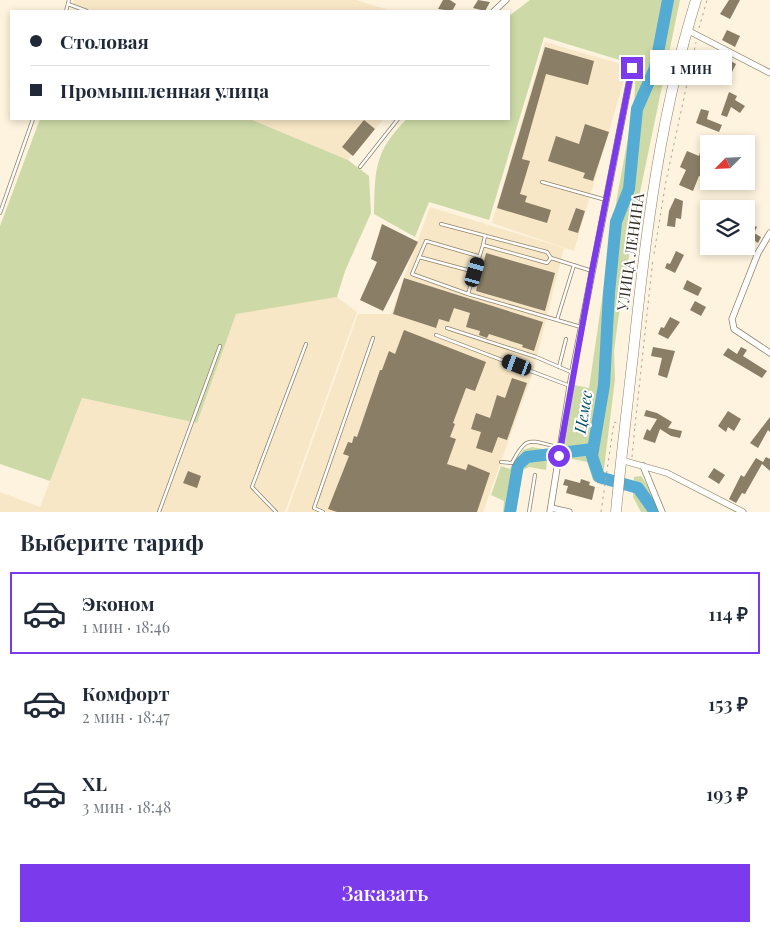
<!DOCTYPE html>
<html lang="ru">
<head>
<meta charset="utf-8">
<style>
	body { margin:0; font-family:"Playfair Display",serif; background:#f2f2f3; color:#1f2937; height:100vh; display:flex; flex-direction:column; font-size:19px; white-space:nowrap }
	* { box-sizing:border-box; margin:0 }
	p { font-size:16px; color:#747a83 }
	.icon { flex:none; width:28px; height:28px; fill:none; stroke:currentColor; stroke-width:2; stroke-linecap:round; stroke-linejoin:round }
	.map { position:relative; height:512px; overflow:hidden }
	.details { display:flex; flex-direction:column; background:#fff; flex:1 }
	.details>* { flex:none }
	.top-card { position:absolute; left:10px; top:10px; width:500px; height:110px; border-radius:0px; box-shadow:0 2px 8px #0003; display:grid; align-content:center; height:110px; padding:0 20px; background:#fff }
	.needle { width:32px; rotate:246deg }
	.controls { position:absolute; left:700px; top:135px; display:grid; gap:10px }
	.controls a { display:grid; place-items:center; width:55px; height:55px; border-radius:0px; background:#fff; box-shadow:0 2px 8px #0003; font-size:25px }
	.end { position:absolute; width:22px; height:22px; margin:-11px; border:6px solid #7c3aed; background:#fff; box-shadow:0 0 0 2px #fff }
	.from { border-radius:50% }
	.bubble { position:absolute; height:35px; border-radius:0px; background:#fff; box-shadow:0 2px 8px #0003; font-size:16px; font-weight:600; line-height:35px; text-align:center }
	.car { position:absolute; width:15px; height:30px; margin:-15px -8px; border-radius:6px; box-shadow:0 0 4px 1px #0007; background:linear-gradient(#222 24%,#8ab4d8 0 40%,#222 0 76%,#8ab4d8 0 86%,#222 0) }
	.top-card b { display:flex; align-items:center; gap:18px; height:48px; font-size:19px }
	.top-card b+b { border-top:1px solid #e0e1e3 }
	.top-card i { width:12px; height:12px; background:#1f2937 }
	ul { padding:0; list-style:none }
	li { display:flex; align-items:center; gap:15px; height:82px; margin:0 10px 8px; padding:0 10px; border:2px solid transparent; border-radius:0px }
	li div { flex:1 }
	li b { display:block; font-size:19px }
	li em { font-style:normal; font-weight:600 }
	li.selected { border-color:#7c3aed }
	li>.icon { width:45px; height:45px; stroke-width:1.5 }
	h2 { padding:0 20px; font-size:22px; line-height:60px }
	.action { display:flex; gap:10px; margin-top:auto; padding:10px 20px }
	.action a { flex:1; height:58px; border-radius:0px; background:#7c3aed; color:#fff; font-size:20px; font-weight:600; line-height:58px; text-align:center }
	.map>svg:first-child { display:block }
	.built { fill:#f8e7c6 }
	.green { fill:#cddaa7 }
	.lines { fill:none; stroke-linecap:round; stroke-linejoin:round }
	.river { stroke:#54abd4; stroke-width:12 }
	.building { fill:#8a7e66 }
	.lane-casing { stroke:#8e836b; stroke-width:4 }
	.street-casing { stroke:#8e836b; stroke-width:7 }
	.highway-casing { stroke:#8e836b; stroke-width:11 }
	.path { stroke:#afa797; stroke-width:1; stroke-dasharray:2.5 4; stroke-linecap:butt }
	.lane { stroke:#fff; stroke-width:2.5 }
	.street { stroke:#fff; stroke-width:5.5 }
	.highway { stroke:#fff; stroke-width:10 }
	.route { stroke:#7c3aed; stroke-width:6 }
	.labels { text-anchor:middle; stroke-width:4; stroke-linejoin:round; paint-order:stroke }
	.street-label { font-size:15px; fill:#363127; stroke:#fff }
	.water-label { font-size:16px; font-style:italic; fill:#004d69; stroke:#fff }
</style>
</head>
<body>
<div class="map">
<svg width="770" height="512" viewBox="0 0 770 512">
	<rect width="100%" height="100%" fill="#fdf3de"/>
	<g class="built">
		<path d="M74,0h282l35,11h-295l-23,-7z"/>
		<path d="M545,42l83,24 -54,185 -82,-28z"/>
		<path d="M250,119h134l-36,41z"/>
		<path d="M430,207l134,41 -31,124 -50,140h-196l71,-198h33z"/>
		<path d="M337,297l20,15 -72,200h-285v-20l40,15 42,-109 115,25 39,-110z"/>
	</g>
	<g class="green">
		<path d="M530,0h150l-41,197 -21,124 -4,30 1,28 -13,106 -9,-5 -6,-18 -25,-5 12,-72 15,3 28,-191 17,-91 2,-41 -92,-28 -55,183 -60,-18 -14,35 -41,-23c1,-44 0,-63 33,-95h102v-103z"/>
		<path d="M40,119h210l98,41 21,16 2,37 -26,58 -8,26 -101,17 -39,109 -115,-25 -32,83 -50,-17v-238z"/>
		<path d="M532,447l16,3 -2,20 -17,-3 -6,3 -7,42h-13l1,-11 -13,-6 10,-29 9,3 13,-19z"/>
		<path d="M641,476l8,12 11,24h-19l-8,-15 1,-20z"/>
	</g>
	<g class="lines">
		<g class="river">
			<path d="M510,512l8,-47 9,-8 66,-8"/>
			<path d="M655,512l-17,-24 -39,-11 -7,-21 12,-71 5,-92 7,-71 13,-33 8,-80 18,-41 13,-68"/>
		</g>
	</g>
	<g class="building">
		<path d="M443,0h7l6,4 -4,7 -14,-2z"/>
		<path d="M478,0l12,2 -5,9 -12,-3z"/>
		<path d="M729,0h11l-10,19 -10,-5z"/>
		<path d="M727,30l13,6 -5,11 -13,-7z"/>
		<path d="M545,47l49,14 -6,24 -42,-11 -24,85 8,2 -10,33 7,2 -2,6 26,8 -4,13 -50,-15z"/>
		<path d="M720,55l16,9 -8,16 -10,4 -17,-8 8,-16z"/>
		<path d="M729,92l8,4 -2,4 10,6 -5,7 -9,-6 -4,10 -6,-2z"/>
		<path d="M701,109l8,2 -2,8 15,6 -3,7 -23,-9z"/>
		<path d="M364,120l11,9 -22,27 -11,-9z"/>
		<path d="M585,124l24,8 -16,49 -10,-3 2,-5 -37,-12 8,-25 23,8z"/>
		<path d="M704,140l5,2v9l-7,15 7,2v12l-10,-4 -6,15 -14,-6 7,-15 -6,-3 7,-16 12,5z"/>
		<path d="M675,198l8,3 -2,18 -5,-1 -1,9 -8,-1 2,-15z"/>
		<path d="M576,208l9,3 -7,22 -10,-3z"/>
		<path d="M749,223l8,4 -3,6 7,4 -3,6 -12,-8z"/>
		<path d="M382,224l36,18 -35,69 -23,-11 17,-38 -6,-3z"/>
		<path d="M676,251l8,4 -9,18 -10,-5 2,-5 3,1z"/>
		<path d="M486,253l69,20 -10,38 -69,-20z"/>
		<path d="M404,278l139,44 -9,29 -12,-4 1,-2 -34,-11 -2,4 -8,-3 1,-4 -14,-4 4,-14 -16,-5 -5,14 -10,-3 -3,9 -43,-14z"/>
		<path d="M687,280l15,8 -4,8 -15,-7z"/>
		<path d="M695,301l11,6 -5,9 -11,-6z"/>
		<path d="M670,317l10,5 -12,17 -10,-5 3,-7 3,1z"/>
		<path d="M404,330l82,32 -11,29 -9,-3 -13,35 2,1 -5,13 6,2 -9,25 19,6 2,-6 22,9 -13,39h-140l-9,-3 21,-53 -6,-2 5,-12 4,1 2,-7 3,1 23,-67h2l7,-19 6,3z"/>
		<path d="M653,347l22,4 -8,27 -9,-3 4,-17 -11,-2z"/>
		<path d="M741,347l6,3 -4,6 24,15 -5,7 -39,-23 5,-7 9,6z"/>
		<path d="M512,378l15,5 -20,57 -9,-3 -6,16 -16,-5 5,-16 -10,-3 5,-16 14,5 7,-23 8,3z"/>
		<path d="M646,410l11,3 15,9 -4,6 14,3 -2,7 -9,-2 -11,-7 -5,14 -12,-4 4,-10 3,2 7,-12 -13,-3z"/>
		<path d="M728,411l13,8 -7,12 -6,-4 -2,5 -8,-6z"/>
		<path d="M770,417v15l-2,-2 -10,18 -8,-5z"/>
		<path d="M766,457l4,2v12l-8,-7 -17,30 -3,-1 -6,10 -7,-4 12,-24 3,2 12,-19 7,4z"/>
		<path d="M714,468l11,7 -6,9 -11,-7z"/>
		<path d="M188,471l13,5 -4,12 -14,-5z"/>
		<path d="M565,479l15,4 1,-4 9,3 -1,3 6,2 -3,13 -26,-7 2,-7 -5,-1z"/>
	</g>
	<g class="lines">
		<g class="lane-casing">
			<g id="lane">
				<path d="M68,4l19,7"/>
				<path d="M66,11l3,-11"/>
				<path d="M360,167l38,-48"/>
				<path d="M542,182l64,18"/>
				<path d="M0,213l33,-94"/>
				<path d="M441,224l106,28 4,6 41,13"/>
				<path d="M483,245l2,-9"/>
				<path d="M478,256l-52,-15 -14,33 56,20 113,33"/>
				<path d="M419,257l56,15"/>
				<path d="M468,294l15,-49 64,18 4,-5"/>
				<path d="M557,320l17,-55"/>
				<path d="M447,328l89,29 35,15"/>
				<path d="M436,335l134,51"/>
				<path d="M559,367l7,-28"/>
				<path d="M501,462l11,1c15,-29 17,-22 47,-16"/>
				<path d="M159,512l61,-166"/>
				<path d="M276,512l-24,-25 54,-143"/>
				<path d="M323,512l-9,-4 59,-170"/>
				<path d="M529,512l6,-37"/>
			</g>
		</g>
		<g class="street-casing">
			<g id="street">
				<path d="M494,11l12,-11"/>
				<path d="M687,30l83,43"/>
				<path d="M770,233l-12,20 -26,66 2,10 36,24"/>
				<path d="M621,460l46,13 76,39"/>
				<path d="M643,466l19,46"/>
				<path d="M551,508l18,4"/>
				<path d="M550,512l20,-126 62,-318"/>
			</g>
		</g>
		<g class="highway-casing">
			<path id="highway" d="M616,512c5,-55 12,-111 18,-166 12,-116 27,-234 62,-346"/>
		</g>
		<g class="path">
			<path d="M699,28l8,-28"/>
			<path d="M654,254l12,-73 30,-139"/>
			<path d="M635,426l18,-168"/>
			<path d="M632,457l3,-31"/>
			<path d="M601,512l13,-90 3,1"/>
		</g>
		<use href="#lane" class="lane"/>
		<use href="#street" class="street"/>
		<use href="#highway" class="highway"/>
	</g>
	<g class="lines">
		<path class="route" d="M559,456l33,-185 40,-203"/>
	</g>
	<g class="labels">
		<g class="street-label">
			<text transform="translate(631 252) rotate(-82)" y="5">УЛИЦА ЛЕНИНА</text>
		</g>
		<g class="water-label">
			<text transform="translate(583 412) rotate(-81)" y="6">Цемес</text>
		</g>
	</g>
</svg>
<div class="controls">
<a><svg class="needle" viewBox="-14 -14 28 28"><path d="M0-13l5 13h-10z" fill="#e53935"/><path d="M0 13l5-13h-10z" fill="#747a83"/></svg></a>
<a><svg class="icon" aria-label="layers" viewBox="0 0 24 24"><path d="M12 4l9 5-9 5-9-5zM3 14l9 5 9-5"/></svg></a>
</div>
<i class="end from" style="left:559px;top:456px"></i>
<i class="end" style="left:632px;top:68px"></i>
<div class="bubble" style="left:650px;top:50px;width:82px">1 мин</div>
<i class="car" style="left:475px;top:272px;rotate:16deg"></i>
<i class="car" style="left:517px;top:365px;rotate:291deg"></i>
<div class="top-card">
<b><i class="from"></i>Столовая</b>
<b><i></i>Промышленная улица</b>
</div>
</div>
<section class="details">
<h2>Выберите тариф</h2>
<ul>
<li class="selected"><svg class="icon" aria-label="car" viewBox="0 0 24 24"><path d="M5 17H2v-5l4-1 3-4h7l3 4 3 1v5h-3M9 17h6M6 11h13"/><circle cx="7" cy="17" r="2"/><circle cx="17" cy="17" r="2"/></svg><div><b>Эконом</b><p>1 мин · 18:46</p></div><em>114 ₽</em></li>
<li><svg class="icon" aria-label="car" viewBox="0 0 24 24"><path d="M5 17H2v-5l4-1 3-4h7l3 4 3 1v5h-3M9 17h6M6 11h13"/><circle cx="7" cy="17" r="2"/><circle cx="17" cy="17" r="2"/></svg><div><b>Комфорт</b><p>2 мин · 18:47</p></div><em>153 ₽</em></li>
<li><svg class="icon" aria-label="car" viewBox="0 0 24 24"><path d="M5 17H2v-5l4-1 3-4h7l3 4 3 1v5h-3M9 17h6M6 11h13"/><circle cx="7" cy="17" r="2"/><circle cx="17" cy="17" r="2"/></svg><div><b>XL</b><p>3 мин · 18:48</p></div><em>193 ₽</em></li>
</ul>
<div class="action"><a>Заказать</a></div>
</section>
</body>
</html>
